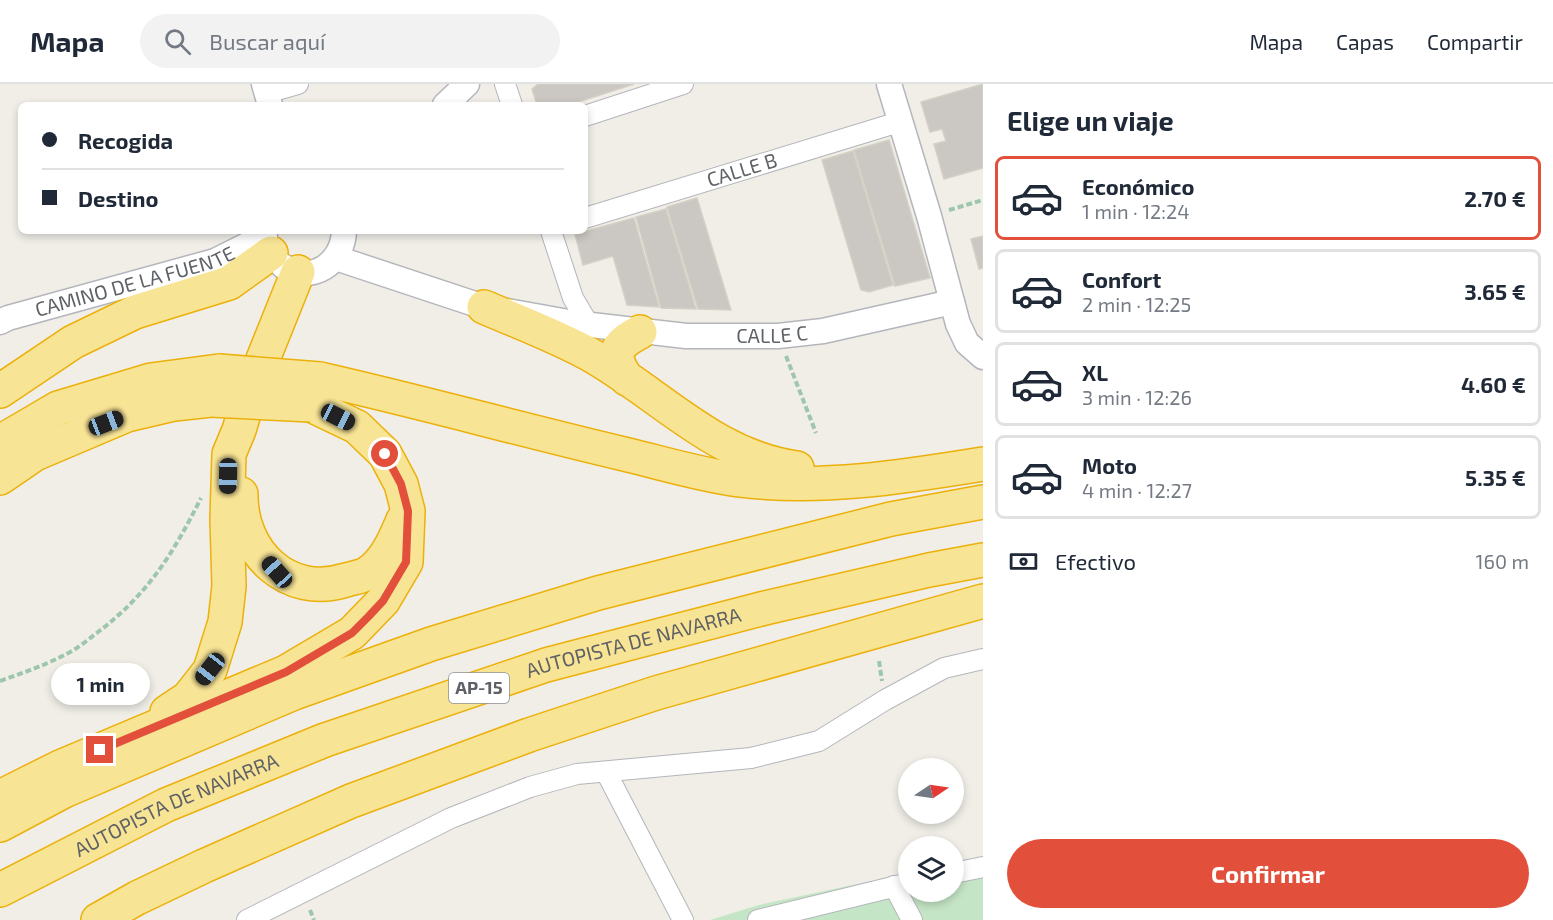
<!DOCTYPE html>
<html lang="es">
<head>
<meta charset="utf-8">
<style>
	body { margin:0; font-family:"Exo 2",sans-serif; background:#f2f2f3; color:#1f2937; height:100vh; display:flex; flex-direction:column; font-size:22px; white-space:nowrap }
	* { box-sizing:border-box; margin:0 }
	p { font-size:20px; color:#747a83 }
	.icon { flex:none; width:33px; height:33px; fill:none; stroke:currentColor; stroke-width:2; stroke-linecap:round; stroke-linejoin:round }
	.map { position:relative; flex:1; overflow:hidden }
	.panel { display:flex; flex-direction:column; background:#fff; width:570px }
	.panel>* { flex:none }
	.hud { position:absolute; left:18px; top:18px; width:570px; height:132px; border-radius:9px; box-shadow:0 3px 9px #0003; display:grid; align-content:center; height:132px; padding:0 24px; background:#fff }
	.needle { width:39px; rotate:77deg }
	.fabs { position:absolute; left:898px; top:674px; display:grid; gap:12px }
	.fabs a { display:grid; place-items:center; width:66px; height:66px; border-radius:50%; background:#fff; box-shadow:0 3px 9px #0003; font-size:30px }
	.end { position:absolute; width:27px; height:27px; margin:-14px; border:8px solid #e2503b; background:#fff; box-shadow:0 0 0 3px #fff }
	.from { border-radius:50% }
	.bubble { position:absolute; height:42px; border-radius:21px; background:#fff; box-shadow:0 3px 9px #0003; font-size:20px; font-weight:700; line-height:42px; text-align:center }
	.car { position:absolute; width:18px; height:36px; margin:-18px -9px; border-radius:8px; box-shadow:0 0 4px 2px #0007; background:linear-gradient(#222 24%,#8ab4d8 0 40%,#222 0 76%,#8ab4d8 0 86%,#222 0) }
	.hud b { display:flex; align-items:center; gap:21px; height:57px; font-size:22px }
	.hud b+b { border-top:2px solid #e0e1e3 }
	.hud i { width:15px; height:15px; background:#1f2937 }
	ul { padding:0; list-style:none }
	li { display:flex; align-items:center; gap:18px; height:84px; margin:0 12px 9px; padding:0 12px; border:3px solid #e0e1e3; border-radius:9px }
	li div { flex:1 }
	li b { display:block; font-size:22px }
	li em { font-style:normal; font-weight:700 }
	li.on { border-color:#e2503b }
	li>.icon { width:54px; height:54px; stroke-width:1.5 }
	h2 { padding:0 24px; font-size:27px; line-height:72px }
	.pay { display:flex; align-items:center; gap:15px; height:66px; padding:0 24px; font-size:22px }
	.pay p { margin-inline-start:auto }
	.cta { display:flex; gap:12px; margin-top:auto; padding:12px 24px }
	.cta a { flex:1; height:69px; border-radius:36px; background:#e2503b; color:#fff; font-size:24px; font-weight:700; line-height:69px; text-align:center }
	header { display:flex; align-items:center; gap:36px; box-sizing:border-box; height:84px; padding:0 30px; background:#fff; border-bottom:2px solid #e0e1e3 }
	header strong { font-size:28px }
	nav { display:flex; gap:33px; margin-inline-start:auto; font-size:21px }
	.search { width:420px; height:54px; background:#f2f2f3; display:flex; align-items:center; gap:15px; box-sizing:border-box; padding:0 21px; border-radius:33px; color:#747a83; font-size:22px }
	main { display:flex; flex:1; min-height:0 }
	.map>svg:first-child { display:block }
	.green { fill:#c5e6c6 }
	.building { fill:#cbc8c4; stroke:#d4d0c5; stroke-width:1.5 }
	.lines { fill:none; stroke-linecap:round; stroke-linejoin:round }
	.minor-casing { stroke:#b4b6bb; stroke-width:22 }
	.tertiary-casing { stroke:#b4b6bb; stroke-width:27 }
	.motorway-casing { stroke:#ecb00b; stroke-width:36 }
	.path { stroke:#9ec6ac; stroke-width:4; stroke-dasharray:6 3; stroke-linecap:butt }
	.minor { stroke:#fff; stroke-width:20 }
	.tertiary { stroke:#fff; stroke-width:24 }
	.motorway { stroke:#f8e495; stroke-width:33 }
	.motorway-bridge-casing { stroke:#ecb00b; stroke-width:36; stroke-linecap:butt }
	.motorway-bridge { stroke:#f8e495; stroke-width:33 }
	.route { stroke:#e2503b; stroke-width:8 }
	.labels { text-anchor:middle; stroke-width:4.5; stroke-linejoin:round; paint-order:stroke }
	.shield { fill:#fff; stroke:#8e9094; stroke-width:1.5 }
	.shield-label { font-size:18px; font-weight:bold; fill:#5e6166 }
	.street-label { font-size:20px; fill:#5e6166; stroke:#fff }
</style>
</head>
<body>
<header>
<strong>Mapa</strong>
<div class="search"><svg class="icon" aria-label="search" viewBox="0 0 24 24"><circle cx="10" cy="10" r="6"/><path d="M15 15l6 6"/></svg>Buscar aquí</div>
<nav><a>Mapa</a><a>Capas</a><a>Compartir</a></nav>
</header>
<main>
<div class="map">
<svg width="983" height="836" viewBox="0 0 983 836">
	<rect width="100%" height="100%" fill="#f0eee7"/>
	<path class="green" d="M983,774v62h-273l49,-15 150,-32v18h45v-27z"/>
	<g class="building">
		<path d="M538,0h96l-65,21h-32l-5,-16z"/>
		<path d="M983,0v84l-39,11 -10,-35 12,-3 -4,-12 -12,3 -9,-30z"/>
		<path d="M889,56l41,138 -35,8 -41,-136z"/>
		<path d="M853,67l40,134 -24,7 -8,-2 -39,-130z"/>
		<path d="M697,114l34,112 -33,-1 -31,-102z"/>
		<path d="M666,125l30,100 -35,-1 -25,-91z"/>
		<path d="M634,134l25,89 -32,-2 -14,-49 -30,9 -8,-31z"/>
		<path d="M983,152v32l-4,1 -8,-30z"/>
	</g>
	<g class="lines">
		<g class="minor-casing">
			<g id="minor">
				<path d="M505,0l7,21"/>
				<path d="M267,9l31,-9"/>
				<path d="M585,32l98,-32"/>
				<path d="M585,134l314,-96"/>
				<path d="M551,147l22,67 16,27"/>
				<path d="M606,688l77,148"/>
				<path d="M954,789l29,-6"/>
				<path d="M894,802l18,34"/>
				<path d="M247,836l204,-102 79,-31 47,-13 174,-16 68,-17 66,-41 59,-32 39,-9"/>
				<path d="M758,836l151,-37"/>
			</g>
		</g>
		<g class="tertiary-casing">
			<g id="tertiary">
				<path d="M264,0l6,21"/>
				<path d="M889,0l40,132 29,108 9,19 16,14"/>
				<path d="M445,21l22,-21"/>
				<path id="s1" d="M336,174l148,49 90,16 112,13h92l45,-5 129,-29"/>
				<path d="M283,182c29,19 60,-3 61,-35"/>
				<path id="s2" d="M0,238l8,-4 207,-57 50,-25"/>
			</g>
		</g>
		<g class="motorway-casing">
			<g id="motorway">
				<path d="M484,223c35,15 72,29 105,47 70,39 125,103 208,114"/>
				<path d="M320,295c102,23 202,51 304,75 38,9 77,21 115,26 82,10 164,-3 244,-16"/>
				<path d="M627,295c-17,-25 -12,-34 13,-47"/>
				<path d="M0,307l73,-49 62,-30 94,-29 42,-30"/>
				<path d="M0,358l58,-34 93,-28 68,-9"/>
				<path d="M0,394l35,-24 92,-39 47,-11 37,-4"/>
				<path d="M241,410c-1,57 46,105 105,86 6,-2 16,-3 22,-7 18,-12 27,-34 35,-53"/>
				<path d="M167,628l21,-14 22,-28 15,-48 4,-36 -2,-67 2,-65 10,-24 14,-46 45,-112"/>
				<path d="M0,713l60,-30 226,-95 66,-39 31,-32 23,-39 2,-51 -7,-27 -16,-30 -28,-27 -46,-22"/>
				<path d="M0,741l64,-34 230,-98 137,-49 167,-51 293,-74 92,-17"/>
				<path id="s3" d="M0,806l166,-85 159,-65 221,-75 219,-57 164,-38 54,-10"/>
				<path d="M98,836l39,-22 67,-32 147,-65 178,-66 127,-42 327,-92"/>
			</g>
		</g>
		<g class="path">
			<path d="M949,126l34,-10"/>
			<path d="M786,272l30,77"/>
			<path d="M879,577l3,20"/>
			<path d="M0,597c25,-9 49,-17 72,-30 9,-5 18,-13 26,-19 50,-38 75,-78 103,-134"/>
			<path d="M310,826l4,10"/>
		</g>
		<use href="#minor" class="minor"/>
		<use href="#tertiary" class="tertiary"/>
		<use href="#motorway" class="motorway"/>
		<g class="motorway-bridge-casing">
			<g id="motorway-bridge">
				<path d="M219,287l101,8"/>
				<path d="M211,316l100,5"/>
			</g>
		</g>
		<use href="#motorway-bridge" class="motorway-bridge"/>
	</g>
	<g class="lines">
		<path class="route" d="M100,666l186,-78 66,-39 16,-16 15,-16 23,-39 2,-51 -7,-27 -16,-30"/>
	</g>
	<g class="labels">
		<rect class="shield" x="449" y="589" width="60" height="30" rx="4.5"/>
		<g class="shield-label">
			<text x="479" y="610">AP-15</text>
		</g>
		<g class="street-label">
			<text transform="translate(742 86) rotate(-17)" y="7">CALLE B</text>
			<text dy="7" stroke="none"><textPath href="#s2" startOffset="141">CAMINO DE LA FUENTE</textPath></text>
			<text dy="7" stroke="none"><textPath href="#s1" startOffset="446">CALLE C</textPath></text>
			<text dy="7" stroke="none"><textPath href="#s3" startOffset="682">AUTOPISTA DE NAVARRA</textPath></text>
			<text dy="7" stroke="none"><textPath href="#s3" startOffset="196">AUTOPISTA DE NAVARRA</textPath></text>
		</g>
	</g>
</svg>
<div class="fabs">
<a><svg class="needle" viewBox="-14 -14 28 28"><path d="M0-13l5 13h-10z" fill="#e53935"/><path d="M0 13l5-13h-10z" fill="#747a83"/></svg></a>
<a><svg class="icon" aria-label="layers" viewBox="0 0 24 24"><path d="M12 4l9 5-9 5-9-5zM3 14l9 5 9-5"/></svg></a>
</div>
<i class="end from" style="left:385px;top:370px"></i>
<i class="end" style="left:100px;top:666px"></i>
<div class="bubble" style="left:51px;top:579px;width:99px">1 min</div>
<i class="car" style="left:338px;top:333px;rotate:117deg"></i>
<i class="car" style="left:106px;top:339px;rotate:69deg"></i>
<i class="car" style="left:228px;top:392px;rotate:181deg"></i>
<i class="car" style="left:277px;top:488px;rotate:318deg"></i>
<i class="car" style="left:210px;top:585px;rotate:218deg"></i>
<div class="hud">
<b><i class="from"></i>Recogida</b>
<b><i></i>Destino</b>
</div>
</div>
<section class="panel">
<h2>Elige un viaje</h2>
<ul>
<li class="on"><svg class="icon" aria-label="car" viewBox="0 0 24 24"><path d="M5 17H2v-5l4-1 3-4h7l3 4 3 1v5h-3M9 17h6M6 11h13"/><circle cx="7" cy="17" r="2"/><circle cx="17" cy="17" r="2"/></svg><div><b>Económico</b><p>1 min · 12:24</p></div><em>2.70 €</em></li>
<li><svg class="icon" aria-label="car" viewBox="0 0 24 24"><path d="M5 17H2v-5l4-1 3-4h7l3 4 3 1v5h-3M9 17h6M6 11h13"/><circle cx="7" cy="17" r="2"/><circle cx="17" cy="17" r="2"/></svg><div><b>Confort</b><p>2 min · 12:25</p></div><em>3.65 €</em></li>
<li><svg class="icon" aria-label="car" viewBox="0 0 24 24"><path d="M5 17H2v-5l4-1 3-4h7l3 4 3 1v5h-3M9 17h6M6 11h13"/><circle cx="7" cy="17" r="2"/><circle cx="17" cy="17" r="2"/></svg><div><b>XL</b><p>3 min · 12:26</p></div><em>4.60 €</em></li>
<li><svg class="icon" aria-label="car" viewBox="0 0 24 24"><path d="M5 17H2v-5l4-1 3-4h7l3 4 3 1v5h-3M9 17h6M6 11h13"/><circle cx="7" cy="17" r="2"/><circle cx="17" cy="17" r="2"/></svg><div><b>Moto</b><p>4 min · 12:27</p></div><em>5.35 €</em></li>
</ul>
<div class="pay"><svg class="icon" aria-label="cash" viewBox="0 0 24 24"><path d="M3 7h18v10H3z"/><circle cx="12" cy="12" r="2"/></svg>Efectivo<p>160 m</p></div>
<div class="cta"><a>Confirmar</a></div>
</section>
</main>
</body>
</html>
